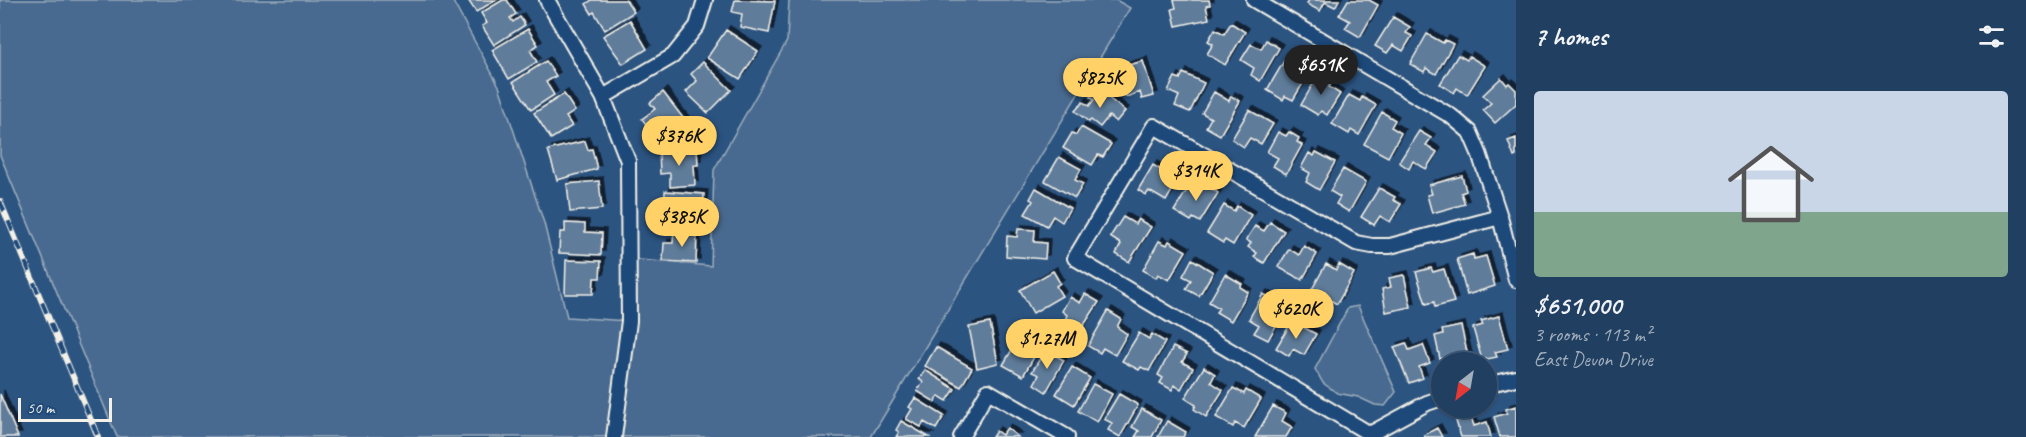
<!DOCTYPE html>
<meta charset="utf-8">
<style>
:root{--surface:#213f61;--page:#2d4a6a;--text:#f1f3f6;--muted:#a2afbd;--line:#3e5876;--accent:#ffd166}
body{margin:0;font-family:Caveat,sans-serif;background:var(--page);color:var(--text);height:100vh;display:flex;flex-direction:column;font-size:22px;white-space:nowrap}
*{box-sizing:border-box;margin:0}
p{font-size:20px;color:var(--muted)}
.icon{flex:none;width:33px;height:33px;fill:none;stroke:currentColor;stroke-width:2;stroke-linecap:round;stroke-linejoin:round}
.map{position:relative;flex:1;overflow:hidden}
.details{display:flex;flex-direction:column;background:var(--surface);width:510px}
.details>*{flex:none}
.needle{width:39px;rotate:211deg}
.buttons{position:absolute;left:1431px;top:352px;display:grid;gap:12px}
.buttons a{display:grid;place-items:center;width:66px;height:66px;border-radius:50%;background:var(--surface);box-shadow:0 2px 4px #0004,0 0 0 2px var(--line);font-size:30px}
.scale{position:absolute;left:18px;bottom:15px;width:94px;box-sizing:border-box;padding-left:6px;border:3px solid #f4f1e8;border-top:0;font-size:16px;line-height:21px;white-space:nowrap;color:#f4f1e8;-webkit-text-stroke:4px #1f4a7a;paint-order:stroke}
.price{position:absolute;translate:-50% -51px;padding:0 14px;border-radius:21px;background:var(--accent);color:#111;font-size:20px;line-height:39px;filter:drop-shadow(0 2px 3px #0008)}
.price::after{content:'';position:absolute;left:50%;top:36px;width:18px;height:14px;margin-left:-9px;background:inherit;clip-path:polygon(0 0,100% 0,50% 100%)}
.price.current{background:#222;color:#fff}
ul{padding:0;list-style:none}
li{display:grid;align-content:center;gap:12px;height:318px;padding:0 18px}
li+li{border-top:2px solid var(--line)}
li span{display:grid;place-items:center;height:186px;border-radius:6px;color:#555}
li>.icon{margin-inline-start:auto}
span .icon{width:108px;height:108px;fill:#fffc;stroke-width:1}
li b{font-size:26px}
h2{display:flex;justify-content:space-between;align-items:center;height:72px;padding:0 18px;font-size:26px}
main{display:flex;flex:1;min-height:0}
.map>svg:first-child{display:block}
</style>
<main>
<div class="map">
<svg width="1516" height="437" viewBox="0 0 1516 437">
<defs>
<filter id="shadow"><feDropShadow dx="4" dy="-4" stdDeviation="0" flood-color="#0009"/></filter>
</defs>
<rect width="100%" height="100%" fill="#2c5481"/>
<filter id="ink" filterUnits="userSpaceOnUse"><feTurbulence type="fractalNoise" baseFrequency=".0167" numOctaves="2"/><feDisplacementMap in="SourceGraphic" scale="12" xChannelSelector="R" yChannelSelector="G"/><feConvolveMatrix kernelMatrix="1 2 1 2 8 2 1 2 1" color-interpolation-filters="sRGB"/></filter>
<g filter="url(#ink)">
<path fill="#496b90" stroke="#9eaebc" stroke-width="1.5" d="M0 0H452L499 86 544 223 567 317 628 321 629 259 711 266 714 170 787 41 789 0H1116L1130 8 871 437H117L0 155Z
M1358 306 1396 392 1385 406 1375 405 1358 397 1337 393 1323 383 1315 369 1348 308Z"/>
<path fill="#5e7b9a" stroke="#f4f1e8" stroke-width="1.5" filter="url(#shadow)" d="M468 0H496L476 12Z
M503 0H507L516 14 510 18 513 22 520 17 525 25 494 45 482 26 487 23 481 13Z
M592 0H626L634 12 605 30 594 12 592 14 586 4Z
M735 0 775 1 769 33 740 27 742 14 732 12Z
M1174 0H1209L1210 5 1206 6 1209 19 1176 26 1172 9 1176 8Z
M1309 0H1339L1335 7 1325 2 1320 11 1307 4Z
M1348 0H1369L1378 5 1360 37 1345 28 1350 21 1339 15Z
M1393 17 1410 27 1406 33 1412 36 1403 51 1393 45 1387 53 1375 46Z
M630 20 647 49 623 64 603 36Z
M1231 23 1245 32 1225 65 1207 54 1213 44 1208 41 1215 29 1224 34Z
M528 29 538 45 530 50 537 62 509 79 492 50Z
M726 30 758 51 740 79 707 58Z
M1427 34 1443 43 1445 40 1453 44 1436 74 1426 68 1424 72 1410 64Z
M1266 40 1279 48 1260 81 1251 75 1254 68 1241 60 1251 44 1261 49Z
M1458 55 1467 60 1469 56 1485 66 1467 95 1457 88 1454 93 1440 84Z
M546 61 556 76 546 82 554 95 531 110 513 82Z
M1143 61 1154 96 1142 99 1140 92 1126 97 1121 81 1126 79 1122 67Z
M1284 61 1294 67 1297 62 1311 70 1293 100 1285 96 1283 100 1267 90Z
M703 62 731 90 708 113 686 92 697 81 691 74Z
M1320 72 1333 80 1329 87 1340 94 1327 115 1321 111 1318 115 1301 105Z
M1183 73 1204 83 1190 112 1175 106 1179 96 1168 91 1175 77 1180 79Z
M1501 78 1507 85 1509 83 1516 90V104L1495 123 1483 110 1491 103 1483 95Z
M1096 88 1125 111 1116 122 1109 116 1100 127 1091 120 1089 122 1075 111 1083 102 1089 106 1094 100 1090 97Z
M663 92 687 123 661 143 642 119 655 109 650 103Z
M1214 92 1229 101 1231 96 1240 101 1220 135 1206 127 1211 118 1202 113Z
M564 94 575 111 566 117 572 126 551 139 534 113Z
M1349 95 1360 101 1362 97 1376 105 1359 135 1351 130 1349 134 1332 124Z
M1249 110 1273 124 1261 144 1250 138 1244 147 1232 139Z
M1382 112 1395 120 1391 127 1401 133 1388 157 1364 144Z
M1081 127 1111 144 1103 157 1098 155 1092 165 1063 148 1072 133 1076 135Z
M1419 131 1431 138 1426 145 1437 152 1426 169 1413 161 1409 169 1399 162Z
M1278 132 1286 136 1289 132 1299 138 1297 142 1302 145 1286 174 1273 166 1278 158 1267 152Z
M1516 138V156L1514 157 1508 141Z
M585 141 588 150 592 149 597 169 557 180 548 150Z
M697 149 698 165H694L695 185 670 187V173L660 174 659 152Z
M1316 152 1335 162 1319 190 1306 182 1310 173 1301 168 1309 153 1314 156Z
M1059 157 1081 169 1075 180 1083 184 1075 198 1045 181Z
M1169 164 1183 172 1166 201 1149 191 1146 195 1138 190 1153 165 1164 172Z
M1343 169 1366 182 1349 212 1336 204 1340 197 1330 191Z
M1462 176 1466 191 1461 193 1465 204 1432 213 1427 195 1432 194 1429 185Z
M599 181 602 209 570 212 567 184Z
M1192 182 1202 188 1205 184 1218 193 1200 222 1193 218 1191 221 1174 211Z
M1036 188 1070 208 1062 222 1053 216 1047 226 1025 214 1033 201 1030 199Z
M1379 188 1395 197 1393 200 1401 204 1390 222 1380 216 1374 225 1361 217Z
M665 191 704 194 701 227 664 224Z
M1224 205 1234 211 1237 206 1251 215 1233 245 1225 240 1223 243 1207 233Z
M1123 217 1135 224 1138 219 1151 227 1129 262 1116 254 1121 244 1110 237Z
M1270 222 1284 231 1264 263 1254 257 1257 253 1248 247 1251 243 1246 240 1255 226 1264 231Z
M565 223 585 224V232L602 233 601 255 559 253 560 232H565Z
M1018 229 1035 230 1034 242 1046 243 1045 259 1006 256 1007 236 1017 237Z
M674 230 697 231 696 263 663 261 664 243H673Z
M1159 241 1167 245 1169 241 1186 251 1169 280 1158 274 1156 278 1143 270Z
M1304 246 1317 254 1302 280 1278 267 1289 249 1299 255Z
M1473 254 1474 259 1486 256 1495 286 1467 295 1457 259Z
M1192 259 1213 272 1199 296 1186 289 1191 280 1183 276Z
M566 260 601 261 600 278H594L593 294H565Z
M1326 264 1336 270 1339 264 1354 273 1337 304 1328 299 1326 302 1310 293Z
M1431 268 1433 272 1444 269 1454 302 1435 307 1434 302 1426 304 1416 272Z
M1053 271 1060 283 1056 286 1062 296 1033 313 1020 290Z
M1225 274 1242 284 1240 287 1248 292 1231 321 1216 312 1219 308 1209 302Z
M1404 275 1411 307 1386 312 1382 289 1391 287 1389 278Z
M1085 294 1099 302 1078 334 1070 329 1072 324 1065 320 1067 315 1062 311 1070 297 1080 303Z
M1263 294 1280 303 1274 313 1281 317 1268 340 1254 333 1259 325 1249 319Z
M1108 311 1121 319 1117 327 1127 334 1115 355 1103 348 1100 353 1088 346Z
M1499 316 1508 349 1495 352 1497 357 1482 360 1473 328 1483 325 1481 321Z
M1292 321 1316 334 1304 355 1293 349 1289 356 1276 348Z
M990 323 998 363 977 368 969 327Z
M1461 326 1469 361 1454 363 1452 356 1440 359 1435 336 1443 334 1442 330Z
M1024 329 1044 340 1023 376 1003 365Z
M1139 333 1149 339 1152 334 1165 342 1149 371 1141 367 1139 370 1122 361Z
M1406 343 1409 350 1423 345 1430 363 1419 367 1423 378 1409 383 1394 347Z
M936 347 972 368 961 387 925 366Z
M1173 347 1187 354 1182 362 1193 368 1181 389 1174 385 1172 390 1160 383 1163 378 1158 375Z
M1045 350 1064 360 1046 392 1034 384 1039 375 1032 372Z
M1072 367 1090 378 1074 405 1056 394Z
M1204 367 1215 374 1211 382 1223 390 1206 417 1194 409 1196 405 1185 398Z
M925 370 955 389 947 401 939 396 935 402 917 391 923 382 919 379Z
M1093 384 1112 394 1097 422 1078 411Z
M1233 388 1244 394 1246 390 1261 399 1244 428 1235 423 1233 427 1216 417Z
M0 394 18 437H0Z
M1119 394 1138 405 1120 437 1108 430 1112 423 1104 419Z
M915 398 944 416 936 429 924 422 921 427 906 419 912 409 909 407Z
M1273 406 1286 413 1282 421 1292 427 1286 437H1255Z
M1516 406V437H1500L1494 417 1507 413 1506 409Z
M1142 409 1161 420 1152 437H1135L1139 431 1132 427Z
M1471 417 1474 426 1487 422 1491 437H1461L1456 421Z
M901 421 929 437H896L899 432 896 430Z
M1167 421 1186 432 1183 437H1158Z
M1007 428 1018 437H992L996 431 1002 435Z
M1437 428 1442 437H1425L1424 435Z"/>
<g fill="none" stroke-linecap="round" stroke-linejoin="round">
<defs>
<path id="minor" d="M547 0 603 97 628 161 629 321 614 437
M1254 0 1451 116 1470 132 1479 153 1500 217 1516 280
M603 97 673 56 697 26 705 0
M1486 385 1516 378
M1370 434 1427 403 1442 398
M961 437 988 391 1067 437
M1373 437 1370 434 1075 258 1154 126 1356 243 1372 246H1390L1500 217"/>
</defs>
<use href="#minor" stroke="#f4f1e8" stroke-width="18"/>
<use href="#minor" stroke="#1f4a7a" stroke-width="14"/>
<defs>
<path id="rail" d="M0 201 98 437"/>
</defs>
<use href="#rail" stroke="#f4f1e8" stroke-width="6"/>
<use href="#rail" stroke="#1f4a7a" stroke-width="4" stroke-dasharray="11" stroke-linecap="butt"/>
</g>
</g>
</svg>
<div class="buttons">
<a><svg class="needle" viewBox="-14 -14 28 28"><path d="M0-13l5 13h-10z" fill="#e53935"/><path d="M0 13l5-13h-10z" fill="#a2afbd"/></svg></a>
</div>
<div class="scale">50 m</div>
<b class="price current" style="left:1321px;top:96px">$651K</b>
<b class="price" style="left:1100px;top:109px">$825K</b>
<b class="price" style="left:679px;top:167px">$376K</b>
<b class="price" style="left:1196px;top:202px">$314K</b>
<b class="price" style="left:682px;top:248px">$385K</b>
<b class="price" style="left:1296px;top:340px">$620K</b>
<b class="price" style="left:1047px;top:370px">$1.27M</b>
</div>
<section class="details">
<h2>7 homes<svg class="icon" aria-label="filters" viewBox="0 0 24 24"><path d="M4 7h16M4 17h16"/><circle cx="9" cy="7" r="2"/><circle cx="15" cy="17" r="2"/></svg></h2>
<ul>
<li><span style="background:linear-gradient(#c9d6e8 65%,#7fa58c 0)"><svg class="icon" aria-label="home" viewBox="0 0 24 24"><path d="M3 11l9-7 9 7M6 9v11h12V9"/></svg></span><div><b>$651,000</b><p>3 rooms · 113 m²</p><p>East Devon Drive</p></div></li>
</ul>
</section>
</main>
